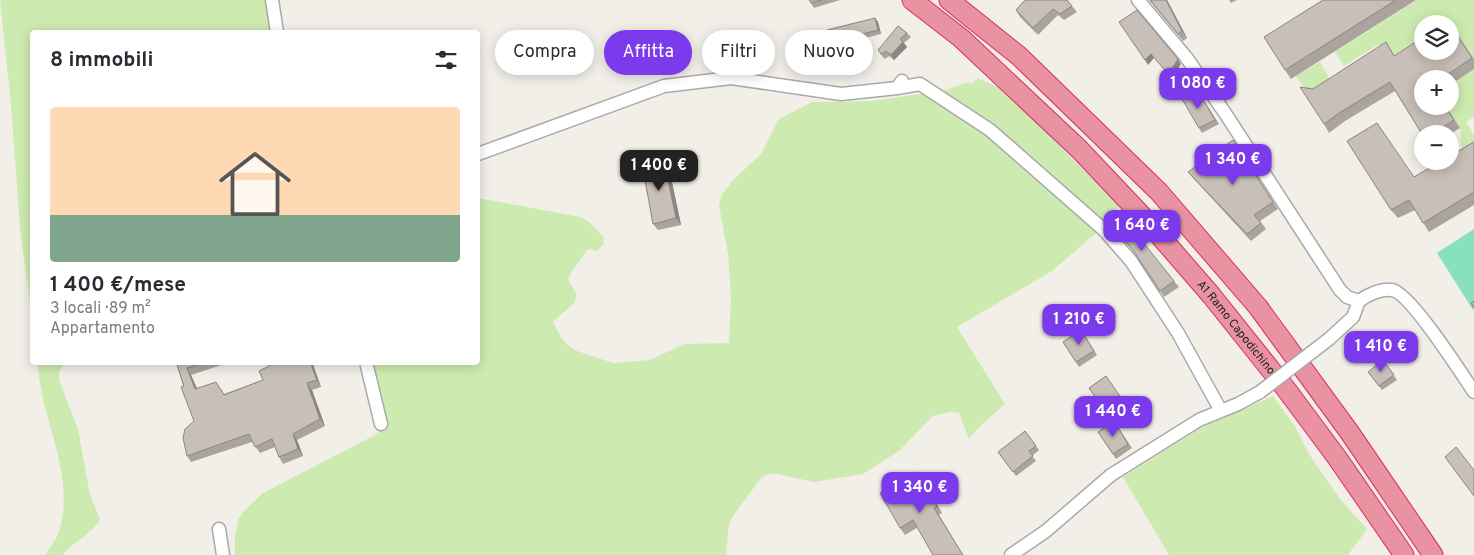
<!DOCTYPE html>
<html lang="it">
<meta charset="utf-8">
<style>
:root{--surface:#fff;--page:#f2f2f3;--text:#2b2b33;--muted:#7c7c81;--line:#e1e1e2;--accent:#7c3aed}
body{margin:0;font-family:Overpass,sans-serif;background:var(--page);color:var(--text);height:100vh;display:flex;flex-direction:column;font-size:19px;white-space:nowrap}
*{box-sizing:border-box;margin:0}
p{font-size:16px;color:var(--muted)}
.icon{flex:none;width:28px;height:28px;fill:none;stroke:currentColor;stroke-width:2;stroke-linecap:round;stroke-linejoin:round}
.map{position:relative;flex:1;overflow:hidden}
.details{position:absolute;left:30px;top:30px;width:450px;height:335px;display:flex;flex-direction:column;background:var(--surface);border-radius:5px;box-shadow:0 2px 12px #0003}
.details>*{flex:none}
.guide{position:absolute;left:495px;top:30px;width:475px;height:45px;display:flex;gap:10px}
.fabs{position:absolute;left:1414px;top:15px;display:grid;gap:10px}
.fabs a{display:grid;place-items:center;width:45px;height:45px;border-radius:50%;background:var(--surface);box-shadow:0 2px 12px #0003;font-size:25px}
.price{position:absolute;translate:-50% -42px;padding:0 11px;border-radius:10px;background:var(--accent);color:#fff;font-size:16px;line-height:32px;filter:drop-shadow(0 1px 2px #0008)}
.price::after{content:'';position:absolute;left:50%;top:30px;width:15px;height:11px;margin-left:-8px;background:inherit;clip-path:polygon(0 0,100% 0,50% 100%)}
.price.active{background:#222;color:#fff}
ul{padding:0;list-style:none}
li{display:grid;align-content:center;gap:10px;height:265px;padding:0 20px}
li+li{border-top:1px solid var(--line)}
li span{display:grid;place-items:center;height:155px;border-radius:5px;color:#555}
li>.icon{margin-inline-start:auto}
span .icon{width:90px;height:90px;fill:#fffc;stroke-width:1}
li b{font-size:21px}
h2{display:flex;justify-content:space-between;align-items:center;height:60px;padding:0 20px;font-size:21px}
.chip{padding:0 18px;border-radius:22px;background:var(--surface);box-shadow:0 2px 12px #0003;font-size:18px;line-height:45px}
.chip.active{background:var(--accent);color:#fff}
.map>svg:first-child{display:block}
</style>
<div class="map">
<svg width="1474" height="555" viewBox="0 0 1474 555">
<rect width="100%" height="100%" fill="#f2efe9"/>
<path fill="#cdebb0" d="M0 0H274L275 32H32V316L20 229 11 105Z
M1417 0H1474V59L1450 24H1422V46L1400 65 1391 51 1378 45 1344 66 1335 52Z
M1320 62 1331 81 1308 95 1296 76Z
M1474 69V117L1466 122 1474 136V142L1462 150 1460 128 1446 106H1450V79Z
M978 78 1006 91 1119 206 1095 234 1052 271 957 327 1005 404 976 430 969 439 959 413 950 412 933 416 899 451 863 474 814 482 777 474H769L761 478 733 516 729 524 726 555H235V537L238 520 243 512 263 493 375 435 388 423 372 363 478 362V198L581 217 589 222 603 236 604 244 597 251 588 249 572 271 568 279 577 295 574 303 553 322 562 339 569 346 577 351 613 363 650 360 684 344 729 343 731 296 728 254 719 206 721 196 733 180 761 154 779 119 812 102 872 101 946 90 968 82 971 84Z
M38 363H77L65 364 59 371V380L78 429 90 495 100 519C92 535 73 541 63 555H45C50 547 58 537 60 528 75 469 40 420 38 363Z
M1273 396 1295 426 1309 454 1340 499 1367 529 1348 555H1169L1123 477 1199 429Z"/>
<path fill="#88e0be" d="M1474 229V309L1473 310 1437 253Z"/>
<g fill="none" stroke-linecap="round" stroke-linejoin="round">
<defs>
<path id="minor" d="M272 0 277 32
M1138 0 1186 57 1225 113 1340 290 1347 297 1359 301C1367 295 1382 288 1392 290 1409 292 1462 374 1474 392
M897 88 920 84 990 130 1104 230 1131 261 1178 333 1221 411
M478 154 664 86 731 78 841 94 897 88 902 81
M1329 339 1353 317 1359 301
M366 362 381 424
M219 529 223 555
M1011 555 1046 531 1111 475 1199 420 1238 404 1260 392"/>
<g id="highway">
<path id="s1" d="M912 0 961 38 1079 149 1146 220 1211 295 1286 389 1338 459 1404 555"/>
<path d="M949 0 1019 56 1159 192 1258 307 1350 433 1433 555"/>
</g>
</defs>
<use href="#minor" stroke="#a9a9a9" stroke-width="15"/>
<use href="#highway" stroke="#dc2a67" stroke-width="21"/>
<use href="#minor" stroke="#fff" stroke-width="12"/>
<use href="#highway" stroke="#e892a2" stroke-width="19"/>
<defs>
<path id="minor-bridge" d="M1260 392 1329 339"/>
</defs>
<use href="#minor-bridge" stroke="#a9a9a9" stroke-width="15" stroke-linecap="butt"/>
<use href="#minor-bridge" stroke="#fff" stroke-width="12"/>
</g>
<path fill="#aba49e" d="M809 0H840L814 8Z
M1149 0H1167L1187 38 1183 41Z
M1229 0H1237L1231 3Z
M1323 0H1416L1291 79 1285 70Z
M1072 6 1077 12 1064 20 1058 15 1038 35 1020 17 1016 10Z
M875 18 878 22 881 34 833 46 830 42Z
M1450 24 1474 59V69L1450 85V79H1422V106H1446L1460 128 1450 134H1422L1395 91 1345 121 1329 133 1324 124 1313 89 1395 56Z
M907 33 911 37 904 43 907 47 894 60 889 56 885 59 881 55 878 50Z
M1198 91 1219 124 1202 133 1199 128Z
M1233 140 1278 209 1260 221 1266 229 1251 241 1193 178 1188 172Z
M1474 142V205L1429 232 1415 210 1398 218 1391 210 1414 177Z
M669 168 681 225 658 230 653 224Z
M1109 222 1174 281 1179 287 1164 297 1137 255 1113 228Z
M1081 330 1097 355 1079 367 1063 342Z
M1383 360 1397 380 1382 390 1371 376Z
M176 362H231L191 375 197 388 221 389 224 394 312 362 321 387 312 390 325 426 297 440 303 456 283 464 279 457 275 447 260 453 252 442 191 462 187 456 194 421Z
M1106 376 1125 404 1108 416 1089 388Z
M1114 421 1132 448 1116 459 1098 432Z
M1025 431 1039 450 1032 456 1036 461 1016 476 998 452Z
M917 472 942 513 905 535 900 528Z"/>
<path fill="#8b8681" d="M1166 0H1167L1187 38 1182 31Z
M875 18 878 22 881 34 878 30Z
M903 42 907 47 894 60 891 55Z
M1151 54 1154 58 1148 65 1145 60Z
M1178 59 1181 64 1171 79 1168 74Z
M664 161 669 168 681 225 676 218Z
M310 362H312L321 387 317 380Z
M187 368 191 375 200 396 195 389Z
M307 383 312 390 325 426 320 419Z
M293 434 297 440 303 456 298 449Z
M917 472 922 479 942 513 937 506Z
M934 508 939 515 963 555Z"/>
<path fill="#c7bfb8" stroke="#8b8681" d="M809 0H822L811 3Z
M1025 0H1067L1072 6 1060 14 1053 9 1033 28 1016 10Z
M1150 0H1166L1182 31 1178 34Z
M1323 0H1396L1285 70 1264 37Z
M1137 10 1178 59 1168 74 1151 54 1145 60 1119 22Z
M875 18 878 30 830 42 827 30Z
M1447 19 1472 58 1441 79H1422V106H1445L1454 120 1432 134H1422L1390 82 1339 113 1324 124 1300 87 1313 89 1386 42 1394 56 1422 38V51H1450V24H1440Z
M898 26 907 33 900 39 903 42 891 55 886 51 882 54 878 50Z
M1198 91 1215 120 1199 128 1182 99Z
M1377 123 1414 177 1441 161H1450V156L1474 142V192L1423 223 1409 200 1391 210 1347 141Z
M1233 140 1273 202 1254 215 1261 223 1247 234 1188 172Z
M664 161 676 218 653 224 642 164Z
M1119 212 1174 281 1160 291 1133 250 1109 222Z
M1474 301V308L1471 303Z
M1081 330 1094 351 1076 362 1063 342Z
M1383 360 1394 375 1379 386 1368 372Z
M176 362H204L187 368 195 389 216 382 224 395 263 380 259 371 277 362H310L317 380 307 383 320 419 293 434 298 449 279 457 272 439 255 447 249 434 187 456 183 438 185 429 194 421 181 387 184 386Z
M1106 376 1122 399 1105 411 1089 388Z
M1114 421 1128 444 1113 454 1098 432Z
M1025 431 1036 446 1029 451 1033 456 1013 472 998 452Z
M1456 447 1474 470V496L1445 457Z
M917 472 937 506 934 508 963 555H933L913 520 900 528 880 493Z"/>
<g text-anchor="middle" stroke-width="4.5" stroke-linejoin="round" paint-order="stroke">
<g font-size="12" fill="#222" stroke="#fff">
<text dy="4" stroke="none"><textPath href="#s1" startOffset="462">A1 Ramo Capodichino</textPath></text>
</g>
</g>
</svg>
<div class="fabs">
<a><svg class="icon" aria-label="layers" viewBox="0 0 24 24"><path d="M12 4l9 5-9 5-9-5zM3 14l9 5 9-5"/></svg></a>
<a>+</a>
<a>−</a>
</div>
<b class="price" style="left:1198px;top:110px">1 080 €</b>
<b class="price" style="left:1233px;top:186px">1 340 €</b>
<b class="price active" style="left:659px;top:192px">1 400 €</b>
<b class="price" style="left:1142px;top:252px">1 640 €</b>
<b class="price" style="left:1079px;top:346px">1 210 €</b>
<b class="price" style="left:1381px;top:373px">1 410 €</b>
<b class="price" style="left:1113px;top:438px">1 440 €</b>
<b class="price" style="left:920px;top:514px">1 340 €</b>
<div class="guide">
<a class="chip">Compra</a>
<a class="chip active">Affitta</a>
<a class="chip">Filtri</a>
<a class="chip">Nuovo</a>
</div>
<section class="details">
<h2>8 immobili<svg class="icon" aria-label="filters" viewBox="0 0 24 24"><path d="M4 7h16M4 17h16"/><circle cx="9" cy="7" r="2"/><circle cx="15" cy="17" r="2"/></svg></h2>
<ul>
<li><span style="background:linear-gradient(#ffd9b3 70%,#7fa58c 0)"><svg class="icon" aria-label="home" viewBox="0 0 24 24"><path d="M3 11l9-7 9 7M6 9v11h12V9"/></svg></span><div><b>1 400 €/mese</b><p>3 locali · 89 m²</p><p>Appartamento</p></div></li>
</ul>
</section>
</div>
